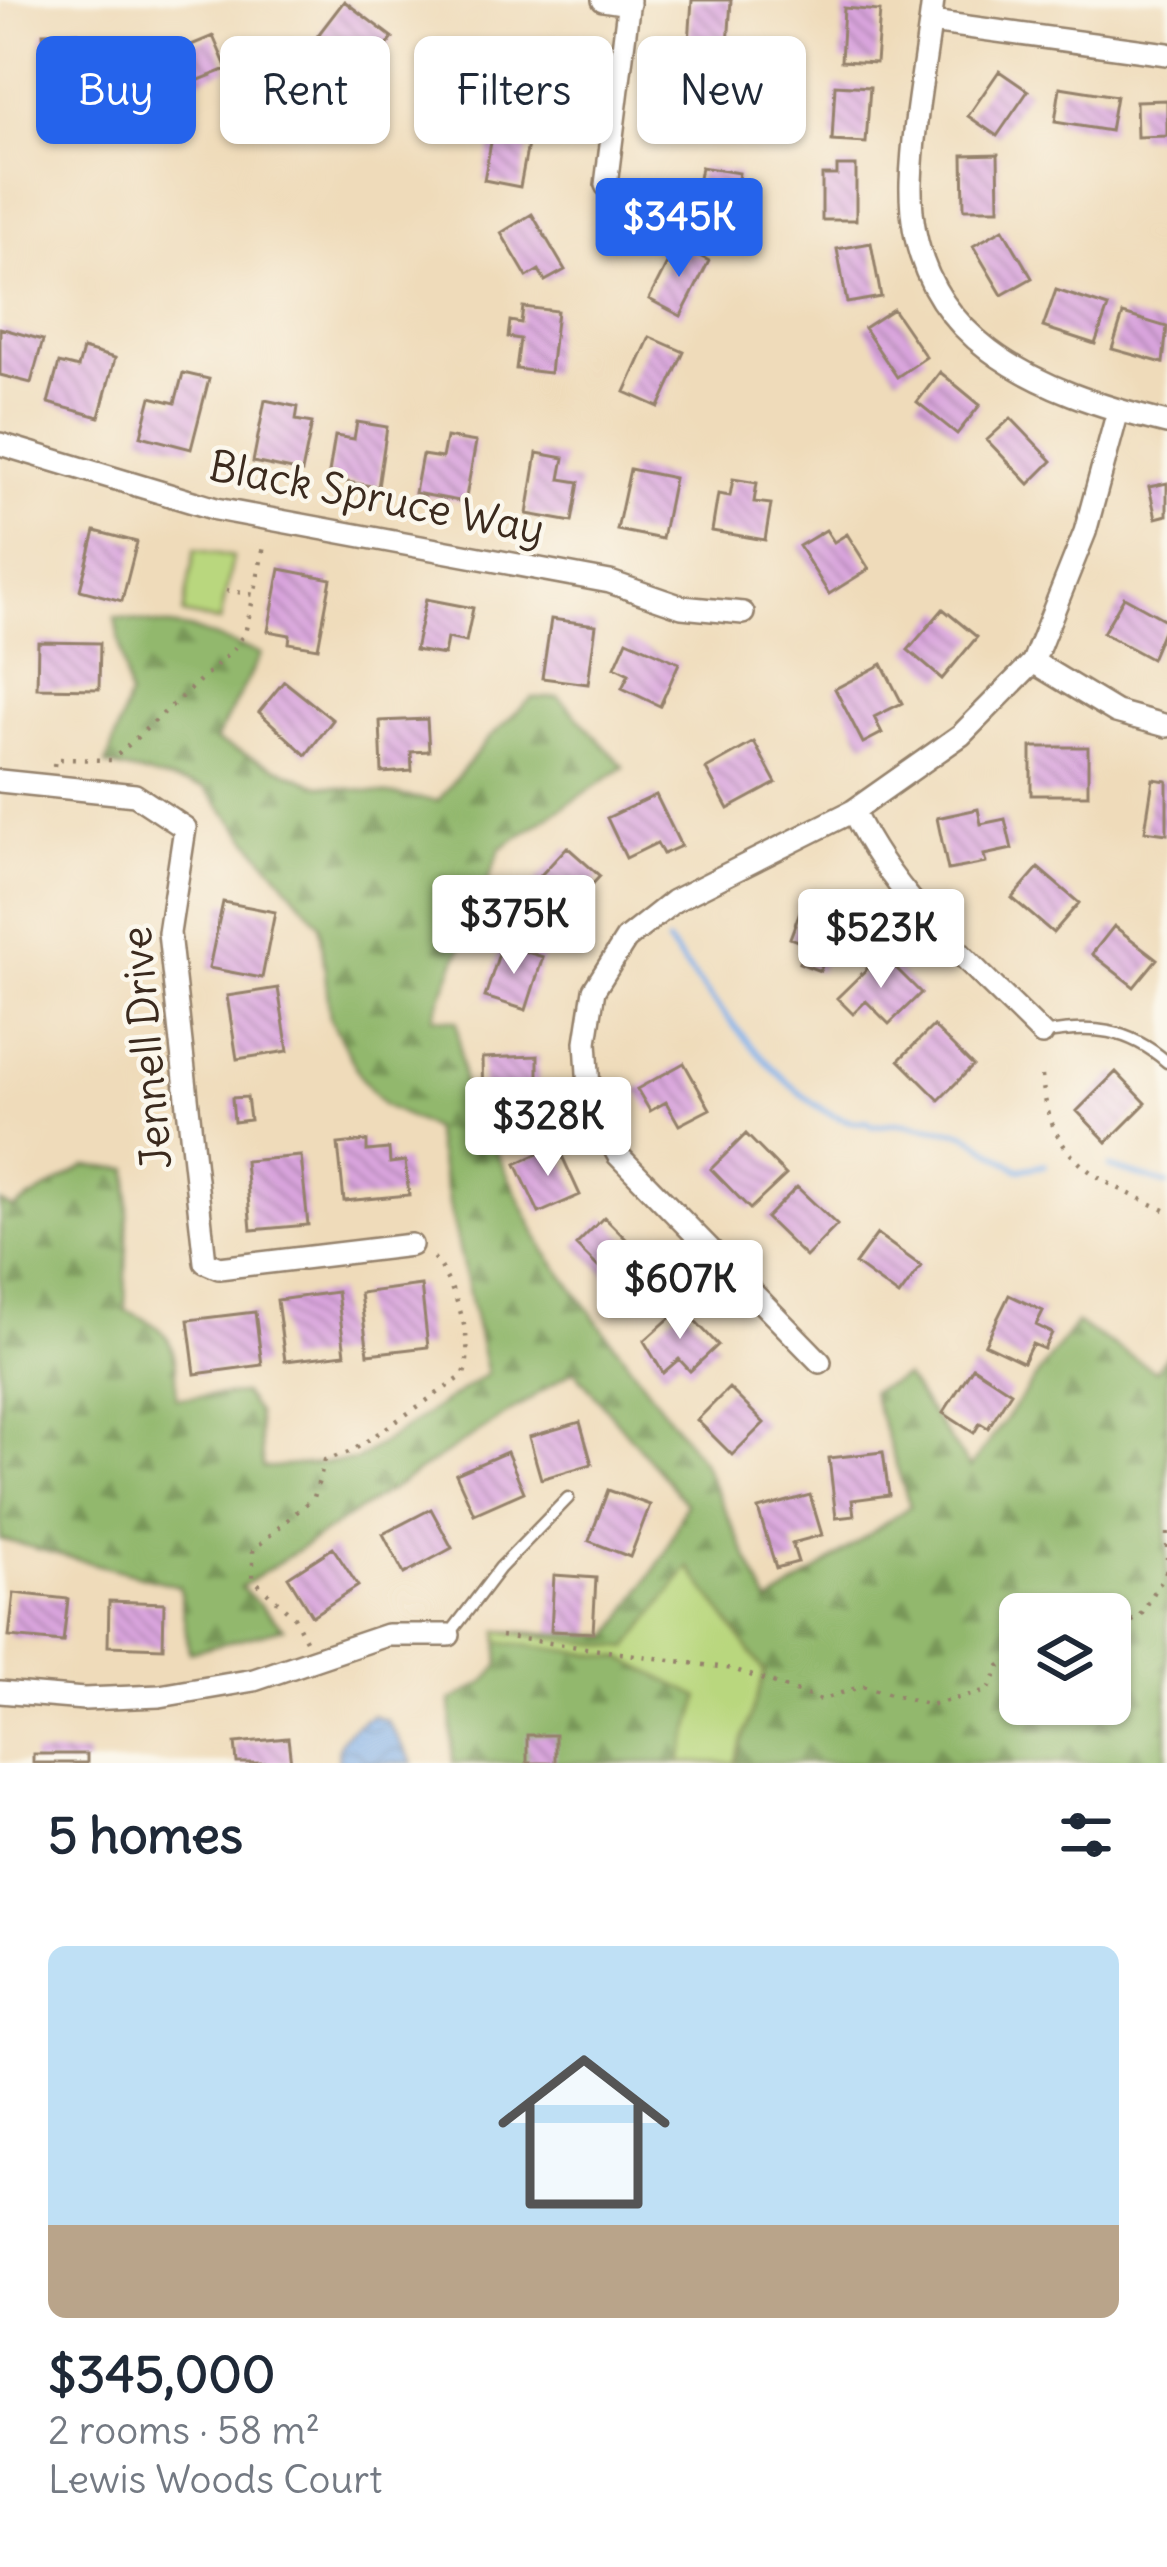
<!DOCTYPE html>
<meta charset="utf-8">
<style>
:root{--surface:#fff;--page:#f6f6f7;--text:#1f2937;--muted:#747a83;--accent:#2563eb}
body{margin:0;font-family:Delius,sans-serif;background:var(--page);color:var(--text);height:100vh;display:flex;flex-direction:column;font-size:45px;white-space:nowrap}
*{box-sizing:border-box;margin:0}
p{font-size:39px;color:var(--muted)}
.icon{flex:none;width:66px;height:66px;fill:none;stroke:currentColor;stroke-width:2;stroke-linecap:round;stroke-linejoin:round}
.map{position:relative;height:1763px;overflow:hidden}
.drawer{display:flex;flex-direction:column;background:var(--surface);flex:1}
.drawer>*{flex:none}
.top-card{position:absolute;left:36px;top:36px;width:1095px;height:108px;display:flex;gap:24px}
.buttons{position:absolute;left:999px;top:1593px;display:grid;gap:24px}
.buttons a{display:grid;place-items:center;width:132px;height:132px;border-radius:18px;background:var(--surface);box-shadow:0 3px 9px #0004;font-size:60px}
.price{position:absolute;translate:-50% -102px;padding:0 27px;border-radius:12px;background:#fff;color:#222;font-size:39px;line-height:78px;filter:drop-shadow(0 3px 6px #0008)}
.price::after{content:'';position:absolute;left:50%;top:72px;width:36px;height:27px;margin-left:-18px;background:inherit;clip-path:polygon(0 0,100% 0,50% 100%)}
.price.selected{background:var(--accent);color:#fff}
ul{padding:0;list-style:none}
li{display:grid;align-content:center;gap:24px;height:636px;padding:0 48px}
li span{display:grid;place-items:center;height:372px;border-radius:18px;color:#555}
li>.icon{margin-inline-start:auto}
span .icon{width:216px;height:216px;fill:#fffc;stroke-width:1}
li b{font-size:51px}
h2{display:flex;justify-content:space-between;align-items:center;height:144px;padding:0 48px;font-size:51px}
.pill{padding:0 42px;border-radius:18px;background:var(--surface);box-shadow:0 3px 9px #0004;font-size:42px;line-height:108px}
.pill.selected{background:var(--accent);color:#fff}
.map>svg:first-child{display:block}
</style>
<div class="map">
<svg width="1167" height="1763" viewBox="0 0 1167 1763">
<defs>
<pattern id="forest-firs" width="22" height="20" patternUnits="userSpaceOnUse" patternTransform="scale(3)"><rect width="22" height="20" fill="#92b86d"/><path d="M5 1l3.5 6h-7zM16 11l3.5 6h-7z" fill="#789659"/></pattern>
<pattern id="water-waves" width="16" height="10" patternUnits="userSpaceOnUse" patternTransform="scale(3)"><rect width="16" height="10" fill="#7cace7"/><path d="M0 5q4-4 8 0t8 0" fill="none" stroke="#678cbb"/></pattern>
<pattern id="building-back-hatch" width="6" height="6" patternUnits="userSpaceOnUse" patternTransform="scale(3)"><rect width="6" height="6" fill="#d9a4dd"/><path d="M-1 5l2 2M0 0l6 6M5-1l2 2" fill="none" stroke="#b186b3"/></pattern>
</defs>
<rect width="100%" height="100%" fill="#fbf7ec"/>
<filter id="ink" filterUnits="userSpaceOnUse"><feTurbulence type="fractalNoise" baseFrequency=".00833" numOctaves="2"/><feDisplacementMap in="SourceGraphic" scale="24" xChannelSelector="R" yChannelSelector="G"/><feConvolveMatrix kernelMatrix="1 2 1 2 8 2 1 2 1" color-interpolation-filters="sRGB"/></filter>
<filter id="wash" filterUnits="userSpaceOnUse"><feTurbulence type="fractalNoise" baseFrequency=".004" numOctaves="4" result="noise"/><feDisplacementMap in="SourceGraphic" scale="48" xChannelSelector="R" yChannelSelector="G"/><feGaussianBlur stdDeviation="2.7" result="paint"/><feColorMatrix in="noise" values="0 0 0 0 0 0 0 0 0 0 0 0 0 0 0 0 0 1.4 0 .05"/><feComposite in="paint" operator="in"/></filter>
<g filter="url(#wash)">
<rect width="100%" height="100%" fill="#efdbba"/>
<path fill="url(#forest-firs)" stroke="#667146" stroke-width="3" fill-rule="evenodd" d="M115 617 194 630 261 654 215 741 314 784 438 801 488 739 532 698 559 697 624 767 501 848 433 1017 457 1021 464 1087 545 1251 703 1463 769 1604 910 1506 871 1391 905 1377 970 1468 1076 1323 1155 1371 1167 1355V1763H453L451 1701 484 1683 500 1665 498 1631 611 1636 666 1552 686 1503 574 1370 241 1587 284 1628 189 1652 179 1586 0 1539V1202L13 1209 86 1166 129 1169 125 1310C175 1330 177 1348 176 1398L243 1394 257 1413 263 1468 357 1460 487 1374 432 1128 384 1105 361 1077 330 1018 320 924 205 788 106 765 129 697ZM1020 1614H1110V1704H1020Z"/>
<path fill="#b9d77e" stroke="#7a804e" stroke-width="3" d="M195 549 233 557 220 622 183 614Z
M689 1567 765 1672 735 1763H680L700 1697 621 1658 499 1642 498 1631 628 1648Z"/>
<path fill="url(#water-waves)" stroke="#5c6b82" stroke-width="3" d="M372 1715 386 1720 413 1763H339C335 1735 350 1730 372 1715Z"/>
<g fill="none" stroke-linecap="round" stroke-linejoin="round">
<path stroke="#7cace7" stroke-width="6" d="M668 943C704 989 809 1134 867 1121L872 1126 899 1123 965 1133 1019 1170 1045 1165
M1110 1167 1167 1184"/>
</g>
<g id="blocks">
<path fill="url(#building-back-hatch)" d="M692 0H731L728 46 689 43Z
M344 1 393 38 371 67 361 60 358 65 318 35Z
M844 8 880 11 876 63 841 61Z
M78 32 82 96 46 98 43 33Z
M213 36 227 69 159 96 145 64Z
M510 43 568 63 555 100 497 79Z
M681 64 719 68 713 128 675 124Z
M999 71 1028 91 997 136 968 116Z
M835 85 870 87 866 143 832 141Z
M1060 87 1116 96 1110 131 1055 122Z
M1167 100V136L1137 137 1136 101Z
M495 121 531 128 520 187 484 180Z
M998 154 999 209H964L963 155Z
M837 166H856V220H822V175H837Z
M701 167 739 173 730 233 691 226Z
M532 214 565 270 545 281 539 270 527 277 501 233Z
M1003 229 1032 278 1002 295 973 246Z
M871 243 881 297 847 303 837 249Z
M677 244 709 261 681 316 649 299Z
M1056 290 1108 307 1095 344 1043 327Z
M523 307 557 311 550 373 516 369 520 339 508 337 510 321 521 323Z
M893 309 926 357 897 377 864 328Z
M1123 314 1167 327 1163 363 1112 349Z
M0 328 43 340 31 383 0 375Z
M650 337 684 352 659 407 625 392Z
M83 349 115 358 99 417 48 403 59 363 78 368Z
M940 372 980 405 957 434 917 402Z
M183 373 209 379 191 449 141 436 151 397 175 403Z
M265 400 298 407 296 420 312 423 302 472 253 462Z
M1011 418 1052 461 1029 484 987 440Z
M357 422 387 427 378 487 328 479 335 436 354 439Z
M446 437 476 442 465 502 415 493 422 455 442 458Z
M537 453 564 458 560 479 579 482 572 522 527 514Z
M630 469 674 478 662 539 617 530Z
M733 479 757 483 754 502 771 504 765 540 712 531 718 494 730 496Z
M1167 483V515L1156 518 1149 487Z
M826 530 834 542 847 534 869 569 829 594 799 546Z
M95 531 137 542 122 601 80 590Z
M280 569 331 579 318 648 289 643 290 635 268 631Z
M1124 597 1167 621 1151 659 1103 633Z
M426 599 473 608 466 642 447 638 444 655 415 650Z
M943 609 977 637 942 679 908 650Z
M551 619 596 625 588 684 542 678Z
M627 640 679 663 660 706 622 688 629 674 615 667Z
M38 642 100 643 99 689 37 688Z
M882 664 902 703 874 717 882 733 863 743 835 689Z
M284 681 333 720 306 755 259 712Z
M427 719 429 751 411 752 412 771 382 773 380 721Z
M754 742 776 783 728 809 706 769Z
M1031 747H1088V795H1031Z
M1153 779 1167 781V834L1145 831Z
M656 795 681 846 663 854 657 843 626 858 607 818Z
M978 809 981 824 1005 819 1012 849 984 855 986 863 948 870 937 818Z
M567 847 600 876 563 916 530 887Z
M1038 868 1079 903 1053 933 1012 898Z
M805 898 855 917 840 958 827 953 820 971 799 963 806 944 790 938Z
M223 902 275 912 262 978 209 968Z
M1114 926 1157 959 1134 987 1092 954Z
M502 944 543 957 526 1010 485 997Z
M882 954 921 993 889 1024 866 1001 853 1014 837 998Z
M278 988 288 1051 237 1059 227 996Z
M933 1026 973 1066 939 1100 899 1060Z
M538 1056V1084H526V1113H489V1102H483L482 1058Z
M684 1063 710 1109 679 1125 666 1102 650 1111 637 1089Z
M1116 1072 1146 1103 1107 1142 1077 1111Z
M247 1097 250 1120 234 1122 232 1098Z
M746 1134 786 1175 750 1209 711 1169Z
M367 1141V1151L389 1149 390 1163 405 1161 409 1195 344 1201 338 1144Z
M557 1145 580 1195 539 1213 516 1164Z
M301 1156 308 1225 251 1230 245 1161Z
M797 1187 837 1225 806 1257 766 1218Z
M604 1217 642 1255 614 1283 576 1245Z
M877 1234 921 1266 899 1296 855 1264Z
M421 1285 428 1347 368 1354 360 1293Z
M337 1292 345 1354 285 1361 277 1300Z
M1009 1295 1043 1311 1036 1325 1052 1333 1044 1349 1032 1344 1023 1362 985 1344Z
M682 1307 718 1345 690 1371 679 1359 663 1373 644 1341Z
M255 1312 262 1365 195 1374 188 1320Z
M973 1367 1011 1392 988 1428 980 1423 974 1433 943 1413Z
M729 1388 764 1423 732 1455 697 1420Z
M580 1422 592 1464 541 1479 529 1437Z
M507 1452 524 1492 474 1514 456 1474Z
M883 1452 889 1495 852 1500 854 1516 836 1518 829 1458Z
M608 1490 650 1505 630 1557 589 1541Z
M810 1495 822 1535 792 1543 798 1562 776 1568 758 1509Z
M431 1509 452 1548 404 1574 383 1534Z
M333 1548 358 1586 312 1616 288 1577Z
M554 1575 596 1578 593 1633 551 1631Z
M14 1593 68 1599 63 1642 9 1637Z
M109 1601 164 1603 163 1648 108 1646Z
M527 1735H555V1763H527Z
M288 1738 291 1763H237L235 1743Z
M33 1754H87V1763H33Z"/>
</g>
</g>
<g filter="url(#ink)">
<use href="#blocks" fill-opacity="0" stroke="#95826c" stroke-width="3"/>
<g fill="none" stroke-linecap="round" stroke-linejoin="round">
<defs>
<path id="service" d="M1042 1034C1092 1025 1128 1028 1167 1062
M449 1635 500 1568 568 1498"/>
<path id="minor" d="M603 0 629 4
M933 0C926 60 913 122 911 183 908 340 1038 392 1167 423
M931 22 1167 54
M606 185 629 0
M0 444 216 509 610 582 682 607 743 613
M1033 662 1116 712 1167 726
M0 781 135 795 185 828 169 933 205 1262 219 1268 411 1245
M853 811C896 901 973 965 1042 1034
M820 1362 618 1155 590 1104 586 1042 594 990 626 939 674 901 853 811 961 735 1033 662 1085 532 1118 411
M0 1692 84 1699 160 1696 254 1680 387 1635H449"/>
</defs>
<use href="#service" stroke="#95826c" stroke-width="15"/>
<use href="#minor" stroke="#95826c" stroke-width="26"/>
<path stroke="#95826c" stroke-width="4.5" stroke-dasharray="3 9" stroke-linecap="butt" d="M226 590 254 595 265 541
M54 766 55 759 112 760 232 651 245 633 254 595
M1042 1076C1049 1163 1097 1179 1167 1211
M1167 1533V1559
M1110 1632 1140 1617 1167 1570
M501 1636 733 1669 821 1700 862 1686 930 1705 988 1691 1000 1666 1020 1651
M306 1640 294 1617 253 1579V1550L314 1497 325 1460 352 1451 463 1376C478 1343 452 1278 429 1252"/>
<use href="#service" stroke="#fff" stroke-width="10"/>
<use href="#minor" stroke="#fff" stroke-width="21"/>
</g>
</g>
<g text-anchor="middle" stroke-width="9" stroke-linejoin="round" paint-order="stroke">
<g font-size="42" fill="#3b2a1e" stroke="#fbf7ec">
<text transform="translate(377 497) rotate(11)" y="15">Black Spruce Way</text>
<text transform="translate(146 1048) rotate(-95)" y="15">Jennell Drive</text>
</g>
</g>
</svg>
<div class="buttons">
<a><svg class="icon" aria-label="layers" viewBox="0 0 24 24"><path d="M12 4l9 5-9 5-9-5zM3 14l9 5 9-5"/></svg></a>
</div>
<b class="price selected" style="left:679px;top:280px">$345K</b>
<b class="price" style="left:514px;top:977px">$375K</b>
<b class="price" style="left:881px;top:991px">$523K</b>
<b class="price" style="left:548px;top:1179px">$328K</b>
<b class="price" style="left:680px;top:1342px">$607K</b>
<div class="top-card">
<a class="pill selected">Buy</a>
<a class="pill">Rent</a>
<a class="pill">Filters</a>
<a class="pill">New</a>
</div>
</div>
<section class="drawer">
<h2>5 homes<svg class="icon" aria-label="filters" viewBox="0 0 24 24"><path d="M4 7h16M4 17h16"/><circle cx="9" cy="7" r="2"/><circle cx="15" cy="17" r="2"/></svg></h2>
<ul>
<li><span style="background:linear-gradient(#bfe0f5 75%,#b9a48a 0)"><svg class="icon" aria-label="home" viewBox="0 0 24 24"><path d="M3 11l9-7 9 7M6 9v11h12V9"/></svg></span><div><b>$345,000</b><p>2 rooms · 58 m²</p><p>Lewis Woods Court</p></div></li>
</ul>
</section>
